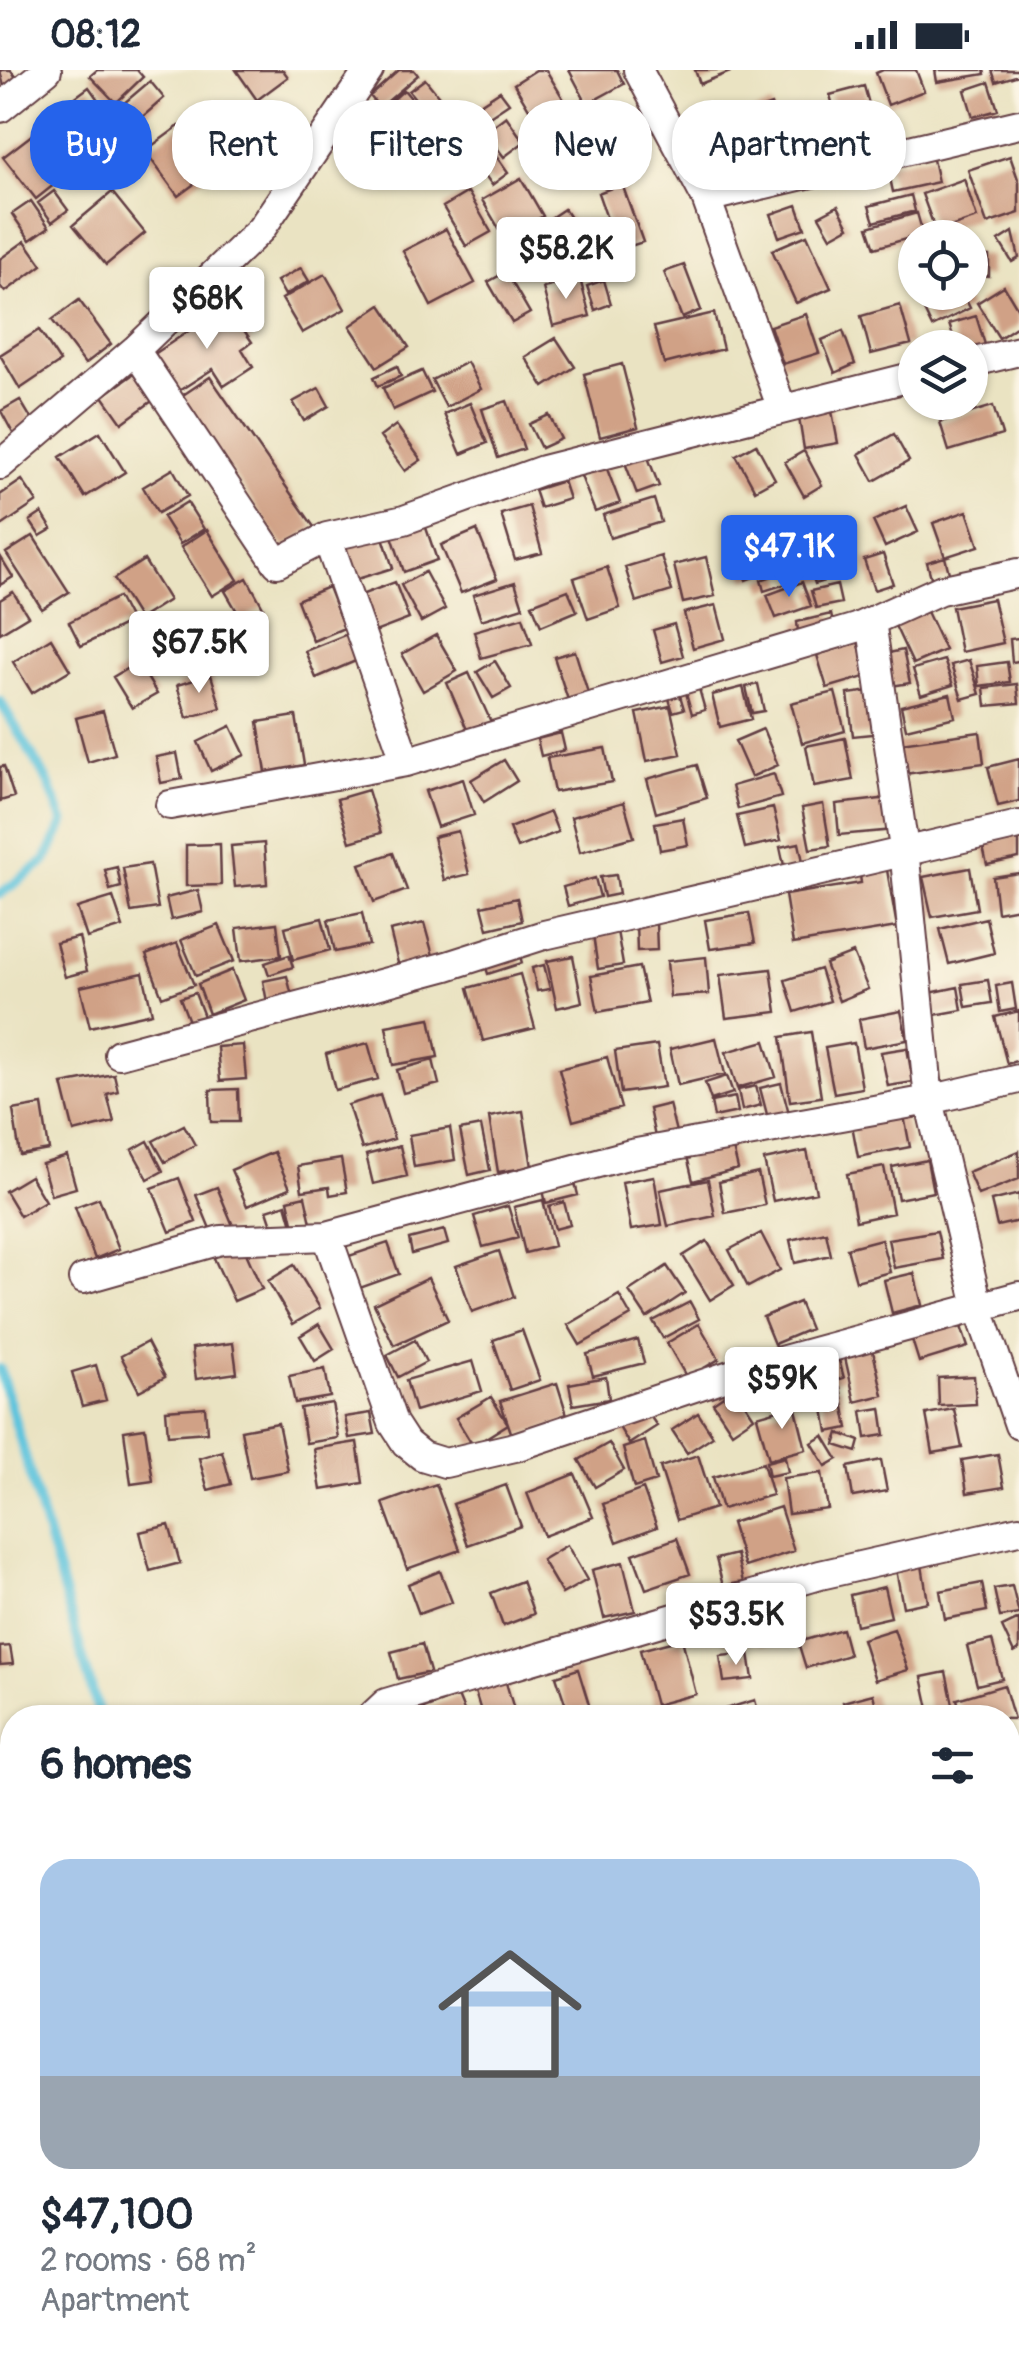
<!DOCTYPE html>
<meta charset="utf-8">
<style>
:root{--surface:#fff;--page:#f6f6f7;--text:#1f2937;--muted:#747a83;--accent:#2563eb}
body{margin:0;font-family:Pangolin,sans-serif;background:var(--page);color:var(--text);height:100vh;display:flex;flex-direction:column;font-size:38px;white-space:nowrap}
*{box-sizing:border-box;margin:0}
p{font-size:32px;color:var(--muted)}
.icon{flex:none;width:55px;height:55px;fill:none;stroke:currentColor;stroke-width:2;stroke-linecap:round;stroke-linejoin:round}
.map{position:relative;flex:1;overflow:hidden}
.drawer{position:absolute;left:0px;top:1635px;width:1020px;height:672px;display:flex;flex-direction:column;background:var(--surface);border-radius:40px 40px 0 0;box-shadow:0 2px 8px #0004}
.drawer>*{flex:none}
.banner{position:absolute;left:30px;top:30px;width:960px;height:90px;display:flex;gap:20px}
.fabs{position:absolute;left:898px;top:150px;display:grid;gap:20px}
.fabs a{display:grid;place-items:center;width:90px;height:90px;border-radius:50%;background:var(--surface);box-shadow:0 2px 8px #0004;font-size:50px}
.price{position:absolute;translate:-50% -85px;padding:0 22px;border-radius:10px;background:#fff;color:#222;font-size:32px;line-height:65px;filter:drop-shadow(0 2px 5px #0008)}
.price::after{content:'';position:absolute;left:50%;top:60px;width:30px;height:22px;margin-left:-15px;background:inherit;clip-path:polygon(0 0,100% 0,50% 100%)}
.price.active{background:var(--accent);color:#fff}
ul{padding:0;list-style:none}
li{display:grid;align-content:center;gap:20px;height:530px;padding:0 40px}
li span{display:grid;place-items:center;height:310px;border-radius:30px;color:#555}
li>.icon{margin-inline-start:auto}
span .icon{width:180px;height:180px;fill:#fffc;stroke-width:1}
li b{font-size:42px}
h2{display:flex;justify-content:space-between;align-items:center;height:120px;padding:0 40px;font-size:42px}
.tag{padding:0 35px;border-radius:40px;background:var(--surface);box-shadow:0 2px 8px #0004;font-size:35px;line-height:90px}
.tag.active{background:var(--accent);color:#fff}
.status{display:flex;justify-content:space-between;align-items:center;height:70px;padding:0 50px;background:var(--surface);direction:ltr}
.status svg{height:28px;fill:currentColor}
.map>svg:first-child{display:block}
</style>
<div class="status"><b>08:12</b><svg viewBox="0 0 49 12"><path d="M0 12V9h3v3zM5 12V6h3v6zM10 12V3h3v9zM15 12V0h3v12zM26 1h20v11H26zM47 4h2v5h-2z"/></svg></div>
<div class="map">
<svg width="1019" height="2306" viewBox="0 0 1019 2306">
<rect width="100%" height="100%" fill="#fcf5e5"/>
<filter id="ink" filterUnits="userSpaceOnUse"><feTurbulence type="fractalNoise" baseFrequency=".01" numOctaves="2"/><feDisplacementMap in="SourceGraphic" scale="20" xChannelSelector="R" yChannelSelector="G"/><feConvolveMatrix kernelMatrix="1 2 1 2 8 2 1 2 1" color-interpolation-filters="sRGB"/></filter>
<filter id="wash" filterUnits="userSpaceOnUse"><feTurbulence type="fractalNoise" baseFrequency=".0048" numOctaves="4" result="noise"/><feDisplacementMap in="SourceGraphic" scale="40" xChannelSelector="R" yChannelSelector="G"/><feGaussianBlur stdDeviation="2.25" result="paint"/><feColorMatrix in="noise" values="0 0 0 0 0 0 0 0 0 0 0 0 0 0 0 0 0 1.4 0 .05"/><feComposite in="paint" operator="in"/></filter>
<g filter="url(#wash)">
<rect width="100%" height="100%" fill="#eae3c2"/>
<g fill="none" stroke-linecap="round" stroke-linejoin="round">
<path stroke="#5fc4dd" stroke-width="10" d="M0 631 48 712 64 753 45 791 0 824
M0 1299 100 1648
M194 2306 197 2295"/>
</g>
<g id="blocks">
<path fill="#d0a186" d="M0 0H11L19 12 5 21Z
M97 0H137L143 7 116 33 90 6Z
M236 0H283L288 7 257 30Z
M399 0H414L418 5 380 38 370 26Z
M536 0H546L590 73 560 91 514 14Z
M569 0H617L624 14 587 34Z
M695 0H735L700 14Z
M883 0H916L924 21 888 35 876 3Z
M935 0H984L985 4 937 12Z
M992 0H1018L1019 5 996 12Z
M425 9 442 30 426 42 409 21Z
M150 11 164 28 131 57 116 40Z
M989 12 998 40 973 47 965 20Z
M864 16 874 52 840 61 830 25Z
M89 17 118 58 95 74 66 34Z
M404 20 416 34 391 55 379 42Z
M500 21 509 33 485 49 477 36Z
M771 35 792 93 748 108 727 51Z
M722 43 730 65 703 74 696 51Z
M506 46 524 72 504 87 485 62Z
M421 50 431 63 405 84 394 71Z
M179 56 212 101 178 126 145 81Z
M37 61 70 102 36 129 3 87Z
M438 67 447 81 426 94 417 80Z
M491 79 508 103 492 115 475 91Z
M932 85 938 112 893 122 887 94Z
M1010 86 1019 112V143L987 154 968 100Z
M521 108 543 146 505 169 482 130Z
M964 109 977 148 936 162 922 124Z
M622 114 643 172 618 180 598 123Z
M54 121 68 140 52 152 38 133Z
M112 122 145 163 106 195 73 155Z
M468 122 491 162 466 176 443 137Z
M911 125 915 141 874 152 869 136Z
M31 131 49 157 30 170 12 144Z
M797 135 805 158 779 167 771 144Z
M838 136 849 157 831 167 819 146Z
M564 139 582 166 567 177 549 149Z
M917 143 923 164 875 178 868 157Z
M446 159 475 213 431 236 403 181Z
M1013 162 1019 188 1012 192 999 171Z
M807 165 831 218 796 233 772 180Z
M606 167 617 201 590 210 578 176Z
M25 171 42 195 5 222 0 216V189Z
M970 185 989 186V206L970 205Z
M684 195 701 240 682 248 664 202Z
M301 198 309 211 285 225 277 211Z
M506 202 530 243 512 253 488 212Z
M325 204 345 239 302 263 282 229Z
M580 209 590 246 553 256 543 218Z
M604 210 611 234 595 240 587 216Z
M1004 216 1019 241V255L999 268 977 233Z
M915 222H962L970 238 932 257Z
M79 230 111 274 85 294 52 250Z
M227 235 252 272 242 279 253 297 224 316 213 299 177 322 153 285Z
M381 235 409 277 377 297 350 256Z
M900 235 911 274 871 284 861 246Z
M714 243 723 279 664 294 654 257Z
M806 244 819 283 783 294 770 256Z
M976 246 987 281 970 286V278H957L949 254Z
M39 260 60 292 20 319 0 285Z
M843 261 855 294 835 303 822 270Z
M556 268 575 297 544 317 525 287Z
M467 292 481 319 446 337 432 310Z
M622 294 638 357 600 367 584 304Z
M397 296 401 306 378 316 374 307Z
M139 300 159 326 122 353 103 326Z
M422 301 432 322 393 340 383 318Z
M210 307 314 457 284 478 180 327Z
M319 318 329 336 304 351 293 332Z
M20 330 35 355 15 367 1 341Z
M507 331 524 379 498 388 482 339Z
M470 333 487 373 461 384 444 344Z
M831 336 838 373 804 379 798 342Z
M993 336 1002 365 949 381 940 352Z
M549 345 561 369 541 378 529 354Z
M396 355 421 390 405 401 380 367Z
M100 362 125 402 85 427 60 387Z
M894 364 909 391 874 411 859 384Z
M756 374 775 409 755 420 736 385Z
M804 381 822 415 804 426 785 392Z
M646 382 659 416 637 424 624 390Z
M604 391 620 433 595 442 579 401Z
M173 399 188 426 158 443 143 417Z
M22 410 37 432 0 457V425Z
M563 411 569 429 540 438 534 420Z
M654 429 661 452 610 468 603 445Z
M187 432 204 459 180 474 163 447Z
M529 436 542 483 515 490 501 444Z
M906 436 918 462 885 477 873 451Z
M967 441 979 476 945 487 933 453Z
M42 443 52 459 40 466 30 451Z
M422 446 437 490 404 502 389 457Z
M790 456 802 492 778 501 765 464Z
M380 458 393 498 351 511 338 472Z
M207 460 238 510 212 526 181 477Z
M477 460 497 509 461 523 441 475Z
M838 464 851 502 815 514 802 476Z
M762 465 775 499 746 510 734 476Z
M33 466 69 522 42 539 6 483Z
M883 484 893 514 874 520 864 490Z
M0 486 13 507 0 515Z
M661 486 672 521 636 532 625 497Z
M706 487 715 526 683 533 674 495Z
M945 487 950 507 932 511 927 492Z
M144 490 169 530 139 549 114 509Z
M607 497 620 538 588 549 574 508Z
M425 502 445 539 421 552 401 515Z
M782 502 786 514 764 521 761 510Z
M247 508 263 537 242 550 225 521Z
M395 512 409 549 375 562 361 525Z
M515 512 523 537 481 550 473 525Z
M802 512 811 536 776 548 767 525Z
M837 515 841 533 816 538 811 521Z
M328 517 344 558 313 571 297 530Z
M568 520 577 541 541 556 532 534Z
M13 522 28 546 0 563V530Z
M118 527 131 552 81 576 69 552Z
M993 529 1003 573 961 582 952 537Z
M923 533 945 580 913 594 891 547Z
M716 535 725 569 693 578 684 543Z
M831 544 833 554 798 562 797 552Z
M523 547 532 574 481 588 474 561Z
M674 554 683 586 662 592 653 560Z
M347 564 358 590 316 608 305 581Z
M436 565 457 601 423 621 402 584Z
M51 568 70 600 32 623 13 592Z
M1019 568V591L1012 592 1010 569Z
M858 572 868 606 827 618 817 585Z
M903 580 910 613 891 616 884 584Z
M575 581 588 623 568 630 554 587Z
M944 590 953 615 921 625 913 599Z
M969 590 980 624 962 629 951 595Z
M495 591 511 618 493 628 477 602Z
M138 592 157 624 132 638 113 607Z
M1007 592 1010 612 979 616 977 596Z
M469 603 491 652 468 662 447 613Z
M211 605 221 638 187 648 177 615Z
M696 608 705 640 692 644 683 612Z
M758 614 764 641 752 643 746 617Z
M1017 614 1019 633 986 636 984 618Z
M677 615 684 639 673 642 666 618Z
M743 617 751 649 720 657 712 625Z
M878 620 883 663 853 666 848 624Z
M835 622 845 661 802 673 791 633Z
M950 624 955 647 906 659 901 636Z
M670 636 681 684 647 691 637 643Z
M103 641 115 684 88 692 76 648Z
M296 646 304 695 266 702 258 652Z
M231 656 245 685 211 701 198 672Z
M763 659 778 695 751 707 735 671Z
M980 662 984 693 897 705 893 674Z
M561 663 565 680 541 686 537 669Z
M845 668 853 710 814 717 806 676Z
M605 678 612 712 554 722 547 688Z
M177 683 182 709 161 713 156 687Z
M1019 689V731L998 736 988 697Z
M504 690 517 711 484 732 471 710Z
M697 695 707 728 656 743 647 709Z
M4 696 14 727 0 731V697Z
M774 704 781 727 738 739 732 716Z
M463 709 474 745 437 757 425 721Z
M368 720 381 763 350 772 337 729Z
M890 728 894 760 839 765 836 734Z
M624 732 634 767 580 782 571 747Z
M823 734 830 776 810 779 802 738Z
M773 738 781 770 745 778 737 746Z
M550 742 558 762 517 778 509 758Z
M683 748 688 775 660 780 655 753Z
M458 761 469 804 444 810 433 767Z
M1019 764V788L987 795 982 772Z
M264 773 267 814 235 817 231 776Z
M799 773 804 796 785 800 780 777Z
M220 774 221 815 186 816V775Z
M393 783 407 820 374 832 360 794Z
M150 794 158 838 131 842 123 798Z
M117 797 121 817 110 820 105 800Z
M970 798 977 839 932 847 923 807Z
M887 800 897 857 793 874 785 825 861 813 860 805Z
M1019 803V838L997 842 993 807Z
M616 805 619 824 604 827 600 807Z
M595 808 600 827 568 836 563 817Z
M198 820 203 842 171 850 166 828Z
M113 827 123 857 87 868 77 838Z
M517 828 522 851 488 859 482 836Z
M362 843 369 875 335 882 328 850Z
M749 843 755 873 710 879 705 850Z
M322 848 330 880 293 890 285 857Z
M986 848 994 883 949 894 940 859Z
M636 852H656L657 880 637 881Z
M277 853 281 886 241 891 237 858Z
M424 853 434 889 399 897 390 861Z
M219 855 234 891 196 906 181 870Z
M617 861 623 895 598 899 593 865Z
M79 867 87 901 65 907 56 873Z
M177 873 194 915 162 927 146 885Z
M517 876 522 893 488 904 483 887Z
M853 883 868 919 839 931 825 894Z
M289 885 293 897 269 905 265 893Z
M573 886 582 932 557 938 547 891Z
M706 887 709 924 670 927 667 891Z
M544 895 550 919 537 921 532 898Z
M639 897 647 933 598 942 591 906Z
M771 899 777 942 726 948 720 905Z
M820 899 830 931 795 942 785 910Z
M232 900 244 930 209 944 198 914Z
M143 903 152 943 90 957 80 917Z
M520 904 535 958 483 971 468 918Z
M287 906 292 926 267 932 263 911Z
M988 910 992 933 966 937 962 914Z
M1012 913 1016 939 1000 942 996 916Z
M958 917 962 940 929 946 925 924Z
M195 923 205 949 190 954 180 928Z
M901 941 907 970 864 978 859 949Z
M1019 941V990L1007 994 995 947Z
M430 948 438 987 393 995 386 956Z
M811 962 821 1027 790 1031 781 967Z
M716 968 725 1004 678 1015 670 979Z
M765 971 776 1007 737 1018 726 982Z
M368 973 378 1009 335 1020 326 984Z
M854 973 862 1018 834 1023 825 978Z
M243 975 246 1009 220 1011 217 977Z
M657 975 664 1017 621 1023 615 981Z
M907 978 913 1012 888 1016 881 982Z
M607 987 621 1038 573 1051 559 999Z
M433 990 439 1014 403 1023 397 1000Z
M114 1004 118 1021 107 1024 114 1052 74 1062 62 1014Z
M727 1006 733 1023 711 1030 705 1013Z
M781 1013 790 1047 769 1052 760 1018Z
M756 1016 761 1035 742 1040 738 1020Z
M238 1019 239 1052H211L210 1020Z
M380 1025 394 1069 362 1079 348 1035Z
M735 1027 738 1042 714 1047 711 1032Z
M669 1034 676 1062 655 1067 649 1039Z
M42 1035 49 1080 20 1085 13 1040Z
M523 1041 532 1097 498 1102 489 1047Z
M904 1046 910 1077 858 1087 852 1055Z
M184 1055 195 1075 165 1092 153 1071Z
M481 1056 490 1100 469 1105 460 1060Z
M450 1058 455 1090 414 1097 409 1065Z
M730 1066 738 1099 693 1111 685 1078Z
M148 1071 163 1101 148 1109 132 1080Z
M400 1076 407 1106 373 1114 366 1085Z
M807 1081 816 1122 773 1131 764 1090Z
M1019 1081V1109L978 1125 968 1102Z
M274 1082 290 1118 247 1136 231 1100Z
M67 1086 76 1118 51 1125 42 1094Z
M341 1089 347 1122 330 1125 329 1117 302 1121 298 1096Z
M927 1090 933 1122 898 1129 892 1097Z
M884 1097 893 1143 856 1151 847 1104Z
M758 1103 765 1135 725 1143 719 1112Z
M30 1106 45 1131 20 1146 5 1121Z
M654 1106 662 1155 631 1160 622 1112Z
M179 1108 196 1152 170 1162 152 1118Z
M574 1109 578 1125 546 1133 542 1116Z
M708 1110 715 1146 668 1156 660 1120Z
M217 1117 234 1158 213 1166 196 1125Z
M1019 1124V1151L997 1156 991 1131Z
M305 1126 311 1153 294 1157 288 1130Z
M99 1128 119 1179 95 1189 75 1137Z
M543 1130 554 1176 525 1183 514 1137Z
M564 1132 570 1155 555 1159 549 1136Z
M286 1134 292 1155 274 1161 267 1140Z
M508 1136 518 1168 483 1177 474 1146Z
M444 1160 448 1174 412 1184 409 1169Z
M937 1161 943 1189 894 1198 888 1169Z
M826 1162 831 1185 795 1193 790 1170Z
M761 1163 780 1200 748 1217 729 1180Z
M881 1169 890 1202 856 1211 847 1178Z
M707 1171 734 1215 710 1230 683 1186Z
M388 1173 399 1204 360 1218 349 1186Z
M242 1174 262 1219 234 1231 213 1186Z
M499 1181 514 1227 472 1242 456 1196Z
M294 1195 320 1238 293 1254 268 1211Z
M667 1196 685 1223 647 1248 629 1221Z
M914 1203 922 1235 892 1243 884 1210Z
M428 1208 448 1250 394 1275 374 1234Z
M619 1225 631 1246 580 1275 568 1255Z
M690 1232 699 1249 663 1268 653 1251Z
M799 1232 810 1259 774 1274 763 1247Z
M957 1245 968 1277 919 1292 909 1260Z
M319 1254 334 1279 315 1291 300 1266Z
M699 1254 719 1289 687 1308 667 1273Z
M522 1260 540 1310 510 1320 493 1270Z
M415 1270 426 1292 398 1307 387 1285Z
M638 1270 644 1293 593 1306 587 1284Z
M147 1272 165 1307 139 1321 121 1286Z
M233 1273 237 1303 196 1309 192 1278Z
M872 1277 883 1325 855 1332 844 1283Z
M836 1280 844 1308 805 1319 798 1290Z
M473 1291 482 1321 415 1341 406 1310Z
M96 1295 106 1330 82 1336 72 1302Z
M325 1299 330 1327 295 1333 289 1306Z
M974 1306 976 1334 939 1336 938 1308Z
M606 1307 609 1329 573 1335 569 1314Z
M557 1313 569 1351 513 1368 500 1331Z
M840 1317 848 1358 828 1362 821 1321Z
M735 1318 754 1347 732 1362 713 1333Z
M491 1327 508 1354 473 1376 456 1348Z
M332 1333 338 1368 306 1373 300 1338Z
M795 1335 806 1379 769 1389 757 1346Z
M205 1337 207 1362 168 1365 166 1340Z
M881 1338 885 1365 866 1368 862 1341Z
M954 1339 962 1378 933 1383 926 1344Z
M646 1340 657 1356 629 1374 619 1357Z
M371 1343 375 1364 349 1368 345 1347Z
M698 1343 713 1366 687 1383 672 1360Z
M278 1353 288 1401 250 1408 241 1360Z
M145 1358 153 1411 131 1414 124 1361Z
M839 1363 860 1371 857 1382 835 1375Z
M824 1366 838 1389 826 1396 812 1373Z
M645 1371 656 1411 634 1418 623 1378Z
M357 1372 363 1413 321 1420 314 1379Z
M609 1373 624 1400 595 1417 579 1390Z
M222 1381 231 1414 208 1420 199 1388Z
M998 1384 1004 1417 967 1423 962 1390Z
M698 1385 715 1438 677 1450 660 1397Z
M785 1387 788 1402 769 1406 766 1392Z
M881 1390 887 1421 853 1427 848 1397Z
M763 1393 772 1425 722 1439 713 1407Z
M822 1403 828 1439 788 1444 783 1408Z
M575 1404 593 1447 544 1466 527 1423Z
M436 1414 460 1480 407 1499 383 1433Z
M506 1415 521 1456 468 1475 453 1434Z
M643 1419 657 1457 617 1472 603 1434Z
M780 1437 794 1481 745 1497 731 1453Z
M169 1455 180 1493 150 1501 140 1462Z
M677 1468 690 1504 646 1519 633 1484Z
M567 1475 587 1510 562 1524 542 1490Z
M736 1484 743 1512 723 1516 716 1489Z
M921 1489 928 1532 903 1537 895 1494Z
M623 1492 635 1541 604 1548 592 1500Z
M440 1501 452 1532 419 1544 408 1514Z
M522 1511 534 1544 503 1556 491 1523Z
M982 1513 987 1541 945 1549 940 1521Z
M1012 1516 1019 1544 1000 1547 994 1519Z
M884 1517 891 1547 856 1555 850 1525Z
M748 1539 752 1570 725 1573 721 1542Z
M787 1543 790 1572 760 1575 757 1546Z
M1019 1549V1580L1014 1583 1002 1557Z
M842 1559 849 1585 806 1598 798 1572Z
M894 1559 908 1600 875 1610 862 1569Z
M682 1569 696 1624 655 1635 640 1580Z
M992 1570 1002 1609 977 1615 967 1576Z
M422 1574 430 1602 398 1609 391 1582Z
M10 1576 13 1594 0 1595V1577Z
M749 1583 753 1609 724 1612 720 1586Z
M578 1599 590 1638 569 1645 556 1606Z
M946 1602 956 1648H931L922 1607Z
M504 1606 516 1646 483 1648 473 1615Z
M1004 1615 1014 1649 962 1648 957 1629Z
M873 1624 879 1648H847L843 1632Z
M458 1626 467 1648H418L416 1642Z
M755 1630 760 1648H716L715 1642Z
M0 1680 11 1715 0 1718Z
M1013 1706 1019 1744 1008 1746V1707Z
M12 1724V1783L0 1746V1728Z
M1019 1793V1833L1008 1835V1796Z
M1011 1861 1016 1885 1008 1887V1862Z
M1019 2107V2128L1008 2132V2111Z
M1019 2135V2183H1018L1008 2139Z
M12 2154V2181L0 2182V2155Z
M1012 2186 1019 2211 1008 2215V2188Z
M1008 2264 1019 2285V2306H1005L999 2295H1008Z
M430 2295H436L437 2306H365V2301Z
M586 2295H602L606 2306H575L573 2299Z
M652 2295H661L664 2306H619Z"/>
</g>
</g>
<g filter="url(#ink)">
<use href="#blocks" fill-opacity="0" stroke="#623c42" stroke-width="2.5"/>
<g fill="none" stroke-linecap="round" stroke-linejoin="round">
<defs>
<path id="minor" d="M638 0 706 128 782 339
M0 38 47 0
M706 128 1019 54
M135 280 277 493 327 467 404 450 543 400 915 306
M970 293 1019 281
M0 395 135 280 261 159 369 0
M327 467 406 692
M871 551 904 779 929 1030 978 1236 1019 1355
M170 735 406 692 856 558 940 520 1019 503
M119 984 447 896 544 865 1019 755
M327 1166 393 1353 406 1373 422 1386 445 1393 515 1377 733 1304 1019 1226
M83 1209 221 1170 327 1166 631 1084 929 1030 1019 1009
M370 1648 386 1633 820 1505 1019 1460
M1008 2061 1019 2058"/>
</defs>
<use href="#minor" stroke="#623c42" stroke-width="32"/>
<use href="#minor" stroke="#fff" stroke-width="28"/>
</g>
</g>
</svg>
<div class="fabs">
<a><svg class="icon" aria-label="locate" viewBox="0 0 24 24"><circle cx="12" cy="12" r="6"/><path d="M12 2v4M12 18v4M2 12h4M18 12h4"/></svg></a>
<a><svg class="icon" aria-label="layers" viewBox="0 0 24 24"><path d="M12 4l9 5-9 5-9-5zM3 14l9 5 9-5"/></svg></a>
</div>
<b class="price" style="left:566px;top:232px">$58.2K</b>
<b class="price" style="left:207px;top:282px">$68K</b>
<b class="price active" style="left:789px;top:530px">$47.1K</b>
<b class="price" style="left:199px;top:626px">$67.5K</b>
<b class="price" style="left:782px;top:1362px">$59K</b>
<b class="price" style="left:736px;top:1598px">$53.5K</b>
<div class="banner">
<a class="tag active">Buy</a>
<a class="tag">Rent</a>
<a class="tag">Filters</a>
<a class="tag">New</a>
<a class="tag">Apartment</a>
</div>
<section class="drawer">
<h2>6 homes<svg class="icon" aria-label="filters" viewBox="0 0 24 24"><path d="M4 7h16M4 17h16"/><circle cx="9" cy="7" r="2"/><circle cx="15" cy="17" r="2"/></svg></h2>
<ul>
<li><span style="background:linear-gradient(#a9c7e8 70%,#9aa5b1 0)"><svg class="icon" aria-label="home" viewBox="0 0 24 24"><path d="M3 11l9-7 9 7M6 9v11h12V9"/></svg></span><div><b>$47,100</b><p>2 rooms · 68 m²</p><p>Apartment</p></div></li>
</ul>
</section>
</div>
